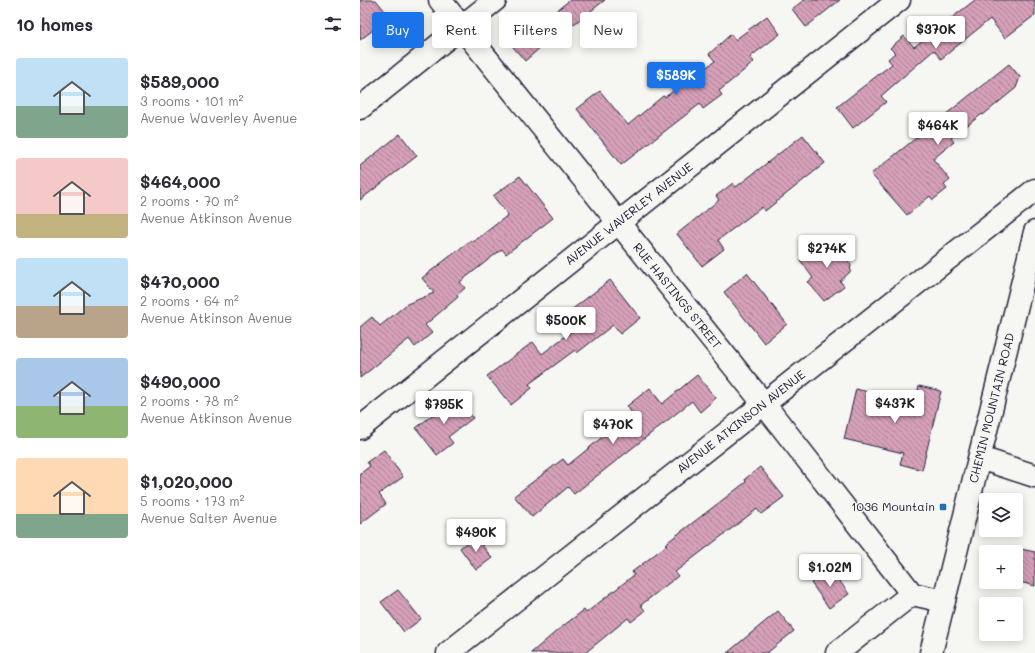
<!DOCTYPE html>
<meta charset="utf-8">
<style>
:root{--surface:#fff;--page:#f7f7f7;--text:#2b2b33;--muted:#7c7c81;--accent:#1a73e8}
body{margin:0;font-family:Mali,sans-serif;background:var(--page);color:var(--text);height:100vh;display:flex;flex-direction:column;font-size:15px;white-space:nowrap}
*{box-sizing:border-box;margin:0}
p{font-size:13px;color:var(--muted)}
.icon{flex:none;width:22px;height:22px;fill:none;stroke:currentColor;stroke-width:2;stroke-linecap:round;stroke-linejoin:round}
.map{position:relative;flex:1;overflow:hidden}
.side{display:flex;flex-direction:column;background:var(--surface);width:360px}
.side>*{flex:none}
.banner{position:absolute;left:12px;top:12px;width:380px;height:36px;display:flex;gap:8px}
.controls{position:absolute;left:619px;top:493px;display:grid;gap:8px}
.controls a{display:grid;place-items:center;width:44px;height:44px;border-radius:4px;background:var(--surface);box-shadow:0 2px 10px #0003;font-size:20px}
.price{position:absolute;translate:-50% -34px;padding:0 9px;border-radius:4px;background:#fff;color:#222;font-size:13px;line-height:26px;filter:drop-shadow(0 1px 2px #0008)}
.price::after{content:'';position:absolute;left:50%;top:24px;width:12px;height:9px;margin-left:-6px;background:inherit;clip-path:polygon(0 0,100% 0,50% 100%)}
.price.active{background:var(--accent);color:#fff}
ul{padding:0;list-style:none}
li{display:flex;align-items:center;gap:12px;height:100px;padding:0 16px}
li span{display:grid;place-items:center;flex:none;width:112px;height:80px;border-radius:4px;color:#555}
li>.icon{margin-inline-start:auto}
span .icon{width:48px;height:48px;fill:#fffc;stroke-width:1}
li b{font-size:17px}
h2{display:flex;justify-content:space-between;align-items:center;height:48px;padding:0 16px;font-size:17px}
.pill{padding:0 14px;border-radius:4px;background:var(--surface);box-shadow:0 2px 10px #0003;font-size:14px;line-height:36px}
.pill.active{background:var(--accent);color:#fff}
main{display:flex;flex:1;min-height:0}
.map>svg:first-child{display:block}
</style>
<main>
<section class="side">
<h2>10 homes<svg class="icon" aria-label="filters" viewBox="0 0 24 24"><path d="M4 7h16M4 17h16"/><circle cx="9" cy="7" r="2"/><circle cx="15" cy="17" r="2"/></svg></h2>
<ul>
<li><span style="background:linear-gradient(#bfe0f5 60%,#7fa58c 0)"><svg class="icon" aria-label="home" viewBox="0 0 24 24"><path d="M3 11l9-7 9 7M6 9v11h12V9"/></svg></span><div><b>$589,000</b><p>3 rooms · 101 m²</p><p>Avenue Waverley Avenue</p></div></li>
<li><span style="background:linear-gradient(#f6c9c9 70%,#c2b280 0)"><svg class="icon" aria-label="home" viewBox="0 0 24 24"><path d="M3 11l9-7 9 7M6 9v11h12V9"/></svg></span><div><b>$464,000</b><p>2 rooms · 70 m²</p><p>Avenue Atkinson Avenue</p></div></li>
<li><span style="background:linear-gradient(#bfe0f5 60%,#b9a48a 0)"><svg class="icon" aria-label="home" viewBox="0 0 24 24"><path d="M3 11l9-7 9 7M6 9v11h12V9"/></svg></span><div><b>$470,000</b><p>2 rooms · 64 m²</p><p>Avenue Atkinson Avenue</p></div></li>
<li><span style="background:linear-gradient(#a9c7e8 60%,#8fb573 0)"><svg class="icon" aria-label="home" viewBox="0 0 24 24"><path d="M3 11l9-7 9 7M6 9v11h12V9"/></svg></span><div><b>$490,000</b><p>2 rooms · 78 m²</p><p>Avenue Atkinson Avenue</p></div></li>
<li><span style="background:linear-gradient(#ffd9b3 70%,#7fa58c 0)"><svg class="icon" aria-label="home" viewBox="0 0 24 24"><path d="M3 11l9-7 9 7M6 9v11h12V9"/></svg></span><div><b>$1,020,000</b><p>5 rooms · 173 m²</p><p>Avenue Salter Avenue</p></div></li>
</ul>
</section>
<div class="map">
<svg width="675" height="653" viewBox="0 0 675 653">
<defs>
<pattern id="building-back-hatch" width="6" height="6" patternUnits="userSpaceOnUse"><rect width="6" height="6" fill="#d5a0b8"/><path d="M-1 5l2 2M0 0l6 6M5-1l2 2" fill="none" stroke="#ac8297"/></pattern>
</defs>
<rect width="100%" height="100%" fill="#f6f6f2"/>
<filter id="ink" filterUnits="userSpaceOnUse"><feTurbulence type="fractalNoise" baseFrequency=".025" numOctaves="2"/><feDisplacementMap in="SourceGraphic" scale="8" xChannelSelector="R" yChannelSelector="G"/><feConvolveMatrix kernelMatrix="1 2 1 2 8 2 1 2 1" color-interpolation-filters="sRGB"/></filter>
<g filter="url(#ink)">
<path fill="url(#building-back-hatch)" stroke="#22223b" d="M0 0H16L30 17 0 40Z
M210 0H245L183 48 182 46 165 61 147 40 165 25 170 31Z
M444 0H480L446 27 432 9Z
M615 0H675V15L645 38 630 19 581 59 574 50 521 96 526 102 493 128 477 107 532 64 528 59 535 53 530 48 544 36 554 47Z
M407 16 420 34 390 57 394 62 359 91 362 95 343 109 340 104 261 165 217 109 240 91 268 125 303 96 305 97 355 61 349 54 371 34 375 40Z
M649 64 660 77 656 88 623 115 622 114 591 138 594 142 573 159 590 180 584 185 587 189 573 200 570 196 547 215 511 174Z
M40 134 57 156 0 200V166Z
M443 135 465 163 405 211 402 207 358 240 364 249 342 266 317 234 359 200 356 196 373 183 376 187Z
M160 176 193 218 146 254 142 249 100 282 105 288 97 295 98 297 65 325 72 333 55 347 49 339 0 378V327L12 317 20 326 47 304 74 293 62 278 111 240 113 242 148 215 133 196Z
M469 237 491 265 490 272 480 281 484 286 464 301 448 282 453 278 440 260Z
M387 273 427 324 404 343 364 292Z
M250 280 280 318 260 334 253 325 217 353 215 350 169 384 172 388 151 405 127 376 173 342 182 354 212 331 201 318Z
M337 375 356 398 340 412 332 401 214 494 208 487 172 517 154 496 203 459 208 465 272 413 267 406 290 388 302 404Z
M559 386 581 391 562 470 540 464 543 453 484 439 496 389 555 403Z
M96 396 113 418 88 437 93 443 77 455 56 428Z
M24 450 43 477 19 494 26 504 0 524V474L10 466 7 462Z
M400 467 424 497 401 514 397 509 315 572 318 576 281 605 285 611 271 622 268 618 225 653H171L199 629 224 610 226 613 274 575 272 572 307 545 305 544 386 482 385 479Z
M115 536 132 558 116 570 100 548Z
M661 549 675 552V586L656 581V570Z
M470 568 489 594 469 608 451 583Z
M38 590 61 619 44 632 21 602Z
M418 611 434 631 407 653H367Z"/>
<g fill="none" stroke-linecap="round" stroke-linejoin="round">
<defs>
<path id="minor" d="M80 0 404 404 552 594
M0 428 539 0
M620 458 675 476
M552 594 584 601
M88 653 675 190
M477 653 552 594"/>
<path id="tertiary" d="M0 108 135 0"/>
<path id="primary" d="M571 653 675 232"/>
</defs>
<use href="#minor" stroke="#22223b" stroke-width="25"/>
<use href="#tertiary" stroke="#22223b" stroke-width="25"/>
<use href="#primary" stroke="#22223b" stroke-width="25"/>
<use href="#minor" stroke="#f6f6f2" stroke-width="22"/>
<use href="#tertiary" stroke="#f6f6f2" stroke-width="22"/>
<use href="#primary" stroke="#f6f6f2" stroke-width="22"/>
</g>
</g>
<rect fill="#1f6fb2" stroke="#f6f6f2" stroke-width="1.5" x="579" y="503" width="8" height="8" rx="2"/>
<g text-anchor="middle" stroke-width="3" stroke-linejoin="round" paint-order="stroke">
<g font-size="12" fill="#22223b" stroke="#f6f6f2">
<text transform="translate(269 214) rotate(-38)" y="4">AVENUE WAVERLEY AVENUE</text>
<text transform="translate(317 296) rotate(51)" y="4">RUE HASTINGS STREET</text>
<text transform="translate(632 408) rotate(-76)" y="4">CHEMIN MOUNTAIN ROAD</text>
<text transform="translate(381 422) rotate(-38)" y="4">AVENUE ATKINSON AVENUE</text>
</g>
<g font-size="12" fill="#22223b" stroke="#f6f6f2" text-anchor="end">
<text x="575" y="511">1036 Mountain</text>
</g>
</g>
</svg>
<div class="controls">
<a><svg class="icon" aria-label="layers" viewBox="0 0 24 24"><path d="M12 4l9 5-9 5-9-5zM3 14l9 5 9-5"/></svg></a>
<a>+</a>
<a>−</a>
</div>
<b class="price" style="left:576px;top:50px">$370K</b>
<b class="price active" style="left:316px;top:96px">$589K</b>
<b class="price" style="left:578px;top:146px">$464K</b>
<b class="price" style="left:467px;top:269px">$274K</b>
<b class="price" style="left:206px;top:341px">$500K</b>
<b class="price" style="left:535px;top:424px">$437K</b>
<b class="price" style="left:84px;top:425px">$795K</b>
<b class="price" style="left:253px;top:445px">$470K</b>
<b class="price" style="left:116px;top:553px">$490K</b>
<b class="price" style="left:470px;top:588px">$1.02M</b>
<div class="banner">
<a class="pill active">Buy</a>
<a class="pill">Rent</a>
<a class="pill">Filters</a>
<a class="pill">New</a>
</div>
</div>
</main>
